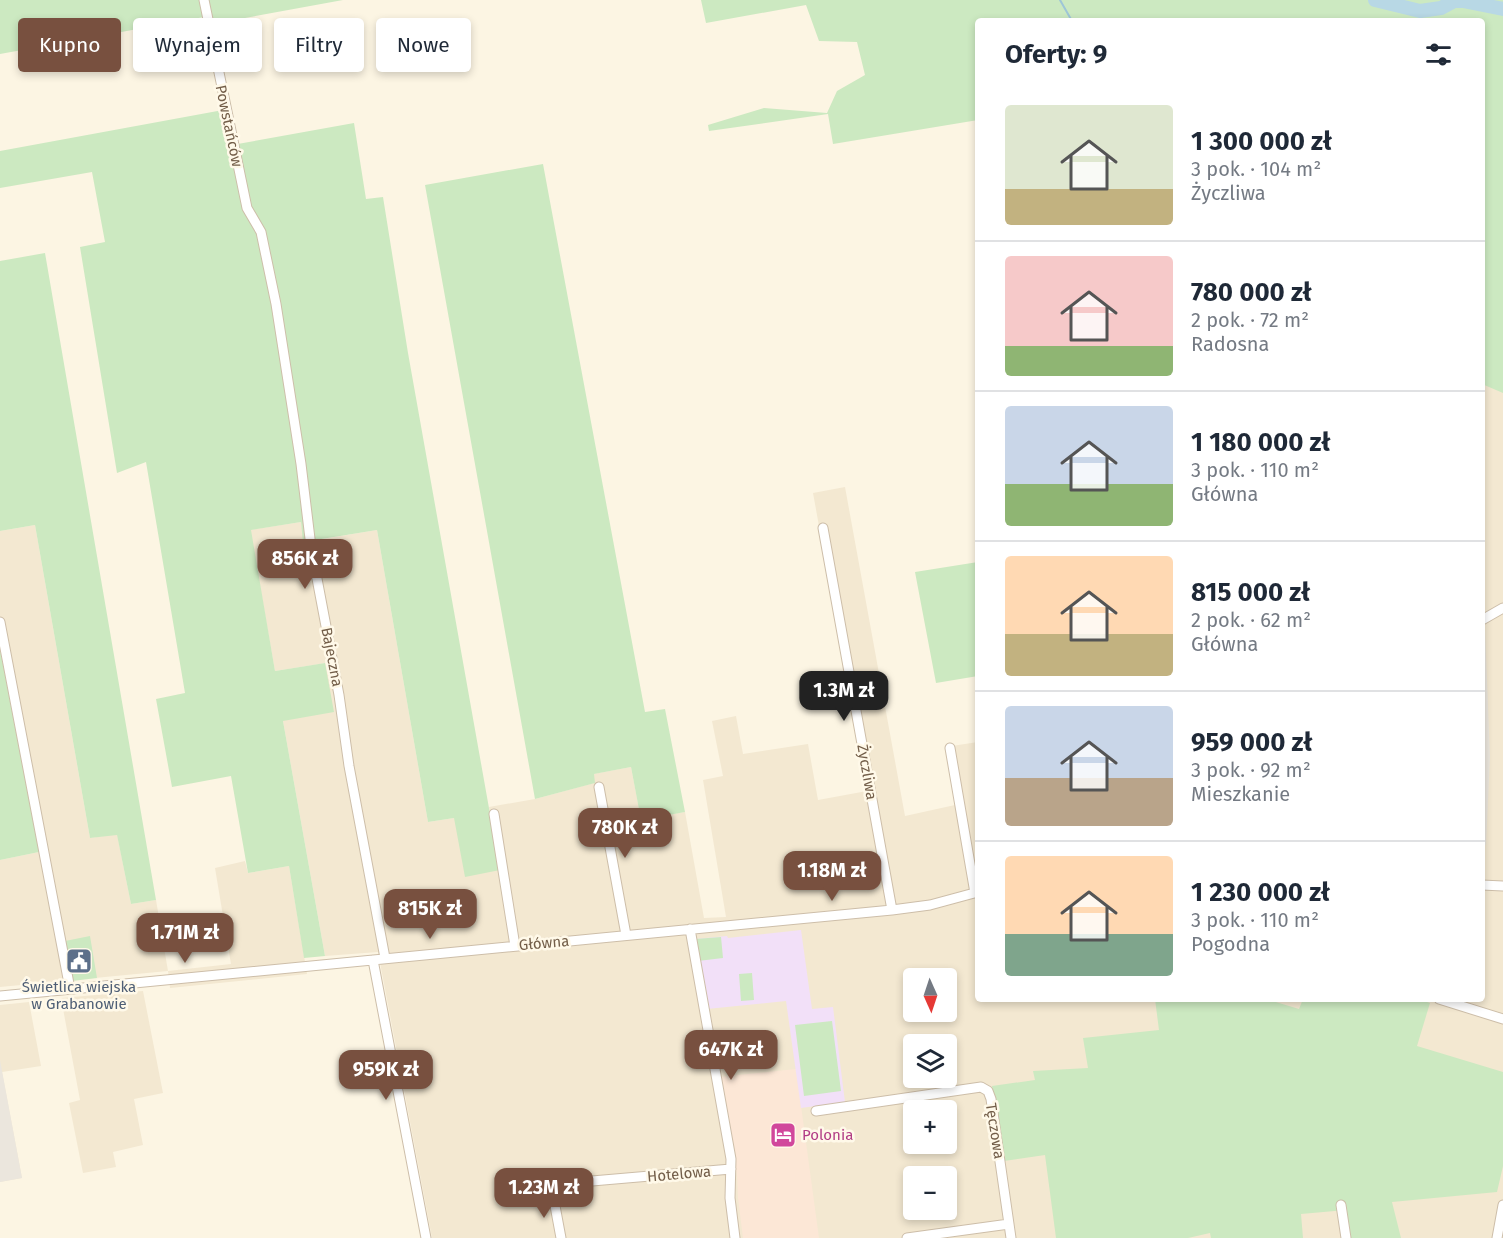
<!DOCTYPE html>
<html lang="pl">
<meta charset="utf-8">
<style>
:root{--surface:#fff;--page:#f6f6f7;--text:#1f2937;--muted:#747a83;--line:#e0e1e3;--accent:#78503f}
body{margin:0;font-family:"Fira Sans",sans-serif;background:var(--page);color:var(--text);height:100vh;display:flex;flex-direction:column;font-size:22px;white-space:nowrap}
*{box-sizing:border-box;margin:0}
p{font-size:20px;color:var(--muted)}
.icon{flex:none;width:33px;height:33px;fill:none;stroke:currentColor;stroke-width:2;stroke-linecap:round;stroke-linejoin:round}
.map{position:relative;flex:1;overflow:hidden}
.sheet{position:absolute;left:975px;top:18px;width:510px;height:984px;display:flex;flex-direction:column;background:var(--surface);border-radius:6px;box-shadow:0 3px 9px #0003}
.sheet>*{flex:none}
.hud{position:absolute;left:18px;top:18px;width:570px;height:54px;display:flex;gap:12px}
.needle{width:39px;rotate:177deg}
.buttons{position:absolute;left:903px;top:968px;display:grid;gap:12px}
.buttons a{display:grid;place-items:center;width:54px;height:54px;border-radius:6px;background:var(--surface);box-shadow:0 3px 9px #0003;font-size:30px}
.price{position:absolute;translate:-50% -51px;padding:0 14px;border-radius:12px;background:var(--accent);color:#fff;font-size:20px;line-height:39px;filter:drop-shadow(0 2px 3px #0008)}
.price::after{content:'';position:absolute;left:50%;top:36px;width:18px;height:14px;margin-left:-9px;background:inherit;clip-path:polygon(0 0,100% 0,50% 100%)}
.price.on{background:#222;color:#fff}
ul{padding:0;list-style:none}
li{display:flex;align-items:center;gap:18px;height:150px;padding:0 30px}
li+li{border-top:2px solid var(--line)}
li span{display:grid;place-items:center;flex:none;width:168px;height:120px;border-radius:6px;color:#555}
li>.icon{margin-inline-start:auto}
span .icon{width:72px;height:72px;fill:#fffc;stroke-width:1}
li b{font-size:26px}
h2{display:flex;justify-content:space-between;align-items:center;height:72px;padding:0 30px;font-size:26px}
.chip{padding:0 21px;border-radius:6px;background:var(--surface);box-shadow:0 3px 9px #0003;font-size:21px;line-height:54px}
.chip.on{background:var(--accent);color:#fff}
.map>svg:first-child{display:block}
</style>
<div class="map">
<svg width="1503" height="1238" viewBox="0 0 1503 1238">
<rect width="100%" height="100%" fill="#fcf5e3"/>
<path fill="#f3e8d1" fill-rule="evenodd" d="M1482 331 1503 349V1238H432L378 952 325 956 283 721 326 663 275 671 250 530 301 522 304 542 377 530 428 822 454 818 499 870 489 807 535 799 594 783 593 774 631 767 641 819 685 812 704 918 726 917 703 780 723 776 712 721 736 716 743 754 808 744 818 800 867 791 813 493 845 487 905 816 955 805 945 747 978 742V999H1482ZM914 978H946V1011H914ZM914 1044H946V1077H914ZM914 1110H946V1143H914ZM914 1176H946V1209H914Z
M35 525 90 838 117 834 131 904 156 900 168 971 231 964 215 868 245 861 248 873 289 866 307 974 170 988 168 971 0 987V860L39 852 0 649V531Z
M143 991 163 1093 134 1099 143 1145 113 1152 116 1167 83 1173 69 1103 80 1100 61 998Z
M29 1002 41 1066 2 1072 22 1178 0 1182V1005Z"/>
<path fill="#fce7d6" d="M796 1069 819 1238H743L738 1198 737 1175 720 1077Z"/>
<path fill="#ebe6dd" d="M1485 629 1490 757 1486 845H1482V631Z
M0 1060 22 1178 0 1182Z"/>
<path fill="#f2e0f8" d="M801 930 812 1009 833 1007 845 1102 801 1108 786 1001 707 1009 695 939 727 936 728 938Z"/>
<path fill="#cce9c1" d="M0 0H201L204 17 0 54Z
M207 0H343L212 24Z
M701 0H1503V393L1482 384V21H978V120L833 144 828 114 709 131 708 125 764 108 827 113 837 91 865 75 857 42 819 41 806 5 706 23Z
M223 110 232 145 354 123 366 199 383 197 408 353 500 870 465 877 454 818 428 822 377 530 303 542 301 522 251 530 275 671 325 663 334 712 283 721 325 956 304 958 289 866 248 873 231 776 172 787 156 699 185 693 146 462 117 473 80 247 105 242 92 172 0 188V151Z
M543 164 645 712 665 709 685 812 641 820 631 767 594 774 595 783 535 799 425 185Z
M45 253 156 900 131 904 117 835 90 838 35 525 0 531V261Z
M978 562V676L936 683 915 572Z
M0 649 39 852 0 860Z
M90 936 97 978 72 981 65 941Z
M721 937 723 958 698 961 695 939Z
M752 973 754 1000 741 1001 739 974Z
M1155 999H1266L1299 1009 1303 999H1418L1430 1003 1417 1046 1503 1072V1166L1497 1192 1392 1202 1401 1238H1350L1346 1210 1301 1214 1303 1238H1211L1210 1233 1188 1238H1056L1045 1155 1004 1161 992 1086 1035 1080 1033 1071 1088 1068 1083 1038 1159 1030Z
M832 1021 841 1091 804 1096 795 1025Z"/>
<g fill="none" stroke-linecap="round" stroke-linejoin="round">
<path stroke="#9ec6d7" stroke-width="2" d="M1060 0 1072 21"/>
<path stroke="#b8d8e5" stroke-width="14" d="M1375 0 1420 11 1441 8 1454 1H1463L1503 9"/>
<defs>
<path id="minor" d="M204 0 247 208 261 232 276 304 301 464 311 547 339 695 349 766 385 958
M823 528 892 910
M1482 620 1503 608
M0 622 70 989
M950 748 975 893
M599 787 626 935
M494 814 515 946
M1482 885 1503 886
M690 929 731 1159 730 1198 735 1238
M373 960 426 1238
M0 996 892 910 930 905 978 892
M1439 999 1503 1019
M816 1111 981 1087 988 1091 991 1099 1011 1238
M592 1181 731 1169
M553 1195 561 1238
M1341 1205 1346 1238
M907 1238 1009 1224
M1497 1238 1503 1205"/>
</defs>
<use href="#minor" stroke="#cdbea9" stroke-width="11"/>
<use href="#minor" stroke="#fff" stroke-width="9"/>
</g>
<defs>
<symbol id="civic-square" viewBox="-11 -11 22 22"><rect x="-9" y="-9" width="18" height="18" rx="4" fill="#5c6f8a" stroke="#fff9e9"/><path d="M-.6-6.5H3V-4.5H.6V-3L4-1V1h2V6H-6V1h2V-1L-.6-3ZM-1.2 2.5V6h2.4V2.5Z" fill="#fff"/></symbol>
<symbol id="hotel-square" viewBox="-11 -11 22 22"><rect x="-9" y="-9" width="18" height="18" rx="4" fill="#d1479c" stroke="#fff9e9"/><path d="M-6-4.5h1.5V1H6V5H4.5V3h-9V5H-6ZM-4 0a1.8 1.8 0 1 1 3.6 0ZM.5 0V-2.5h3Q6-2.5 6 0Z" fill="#fff"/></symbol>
</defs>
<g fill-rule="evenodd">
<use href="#civic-square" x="64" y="946" width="30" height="30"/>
<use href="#hotel-square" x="768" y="1120" width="30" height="30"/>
</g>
<g text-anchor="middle" stroke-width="5" stroke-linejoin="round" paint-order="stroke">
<g font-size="15" fill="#735e49" stroke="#fff9e9">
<text transform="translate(229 126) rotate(78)" y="5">Powstańców</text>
<text transform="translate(332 657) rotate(79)" y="5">Bajeczna</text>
<text transform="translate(867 772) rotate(80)" y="5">Życzliwa</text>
<text transform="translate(544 943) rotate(-5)" y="5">Główna</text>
<text transform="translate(995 1131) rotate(81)" y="5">Tęczowa</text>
<text transform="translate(679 1174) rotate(-5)" y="5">Hotelowa</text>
</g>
<g font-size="15" fill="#4e5e75" stroke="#fff9e9">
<text x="79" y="992">Świetlica wiejska<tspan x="79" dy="17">w Grabanowie</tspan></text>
</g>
<g font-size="15" fill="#b23c85" stroke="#fff9e9" text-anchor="start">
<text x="802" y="1140">Polonia</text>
</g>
</g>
</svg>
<div class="buttons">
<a><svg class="needle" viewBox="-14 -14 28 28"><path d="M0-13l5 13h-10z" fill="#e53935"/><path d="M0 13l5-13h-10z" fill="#747a83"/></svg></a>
<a><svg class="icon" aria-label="layers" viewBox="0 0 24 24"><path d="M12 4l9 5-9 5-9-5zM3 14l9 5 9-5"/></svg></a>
<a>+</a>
<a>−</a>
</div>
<b class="price" style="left:305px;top:590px">856K zł</b>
<b class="price on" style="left:844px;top:722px">1.3M zł</b>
<b class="price" style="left:625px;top:859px">780K zł</b>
<b class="price" style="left:832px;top:902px">1.18M zł</b>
<b class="price" style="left:430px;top:940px">815K zł</b>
<b class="price" style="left:185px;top:964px">1.71M zł</b>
<b class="price" style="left:731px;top:1081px">647K zł</b>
<b class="price" style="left:386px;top:1101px">959K zł</b>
<b class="price" style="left:544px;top:1219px">1.23M zł</b>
<div class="hud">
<a class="chip on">Kupno</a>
<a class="chip">Wynajem</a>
<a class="chip">Filtry</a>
<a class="chip">Nowe</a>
</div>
<section class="sheet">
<h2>Oferty: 9<svg class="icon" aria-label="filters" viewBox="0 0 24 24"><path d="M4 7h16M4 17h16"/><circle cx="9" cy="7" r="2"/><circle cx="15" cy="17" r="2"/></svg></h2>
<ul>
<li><span style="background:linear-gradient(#dfe7d0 70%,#c2b280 0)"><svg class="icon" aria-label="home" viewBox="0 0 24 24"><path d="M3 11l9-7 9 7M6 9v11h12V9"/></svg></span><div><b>1 300 000 zł</b><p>3 pok. · 104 m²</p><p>Życzliwa</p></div></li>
<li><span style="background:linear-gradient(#f6c9c9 75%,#8fb573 0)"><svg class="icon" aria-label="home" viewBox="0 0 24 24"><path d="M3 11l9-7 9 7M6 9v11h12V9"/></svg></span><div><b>780 000 zł</b><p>2 pok. · 72 m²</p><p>Radosna</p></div></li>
<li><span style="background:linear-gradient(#c9d6e8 65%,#8fb573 0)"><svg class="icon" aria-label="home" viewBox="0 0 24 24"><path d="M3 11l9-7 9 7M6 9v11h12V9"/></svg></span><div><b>1 180 000 zł</b><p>3 pok. · 110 m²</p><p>Główna</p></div></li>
<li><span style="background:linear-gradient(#ffd9b3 65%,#c2b280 0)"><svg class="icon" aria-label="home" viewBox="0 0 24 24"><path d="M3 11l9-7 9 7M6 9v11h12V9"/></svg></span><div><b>815 000 zł</b><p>2 pok. · 62 m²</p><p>Główna</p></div></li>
<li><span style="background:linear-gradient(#c9d6e8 60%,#b9a48a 0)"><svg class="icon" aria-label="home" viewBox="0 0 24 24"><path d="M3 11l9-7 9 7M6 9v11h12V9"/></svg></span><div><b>959 000 zł</b><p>3 pok. · 92 m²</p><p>Mieszkanie</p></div></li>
<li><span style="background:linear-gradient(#ffd9b3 65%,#7fa58c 0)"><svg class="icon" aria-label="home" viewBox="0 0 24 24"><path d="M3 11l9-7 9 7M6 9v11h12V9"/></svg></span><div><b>1 230 000 zł</b><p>3 pok. · 110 m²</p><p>Pogodna</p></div></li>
</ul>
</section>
</div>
